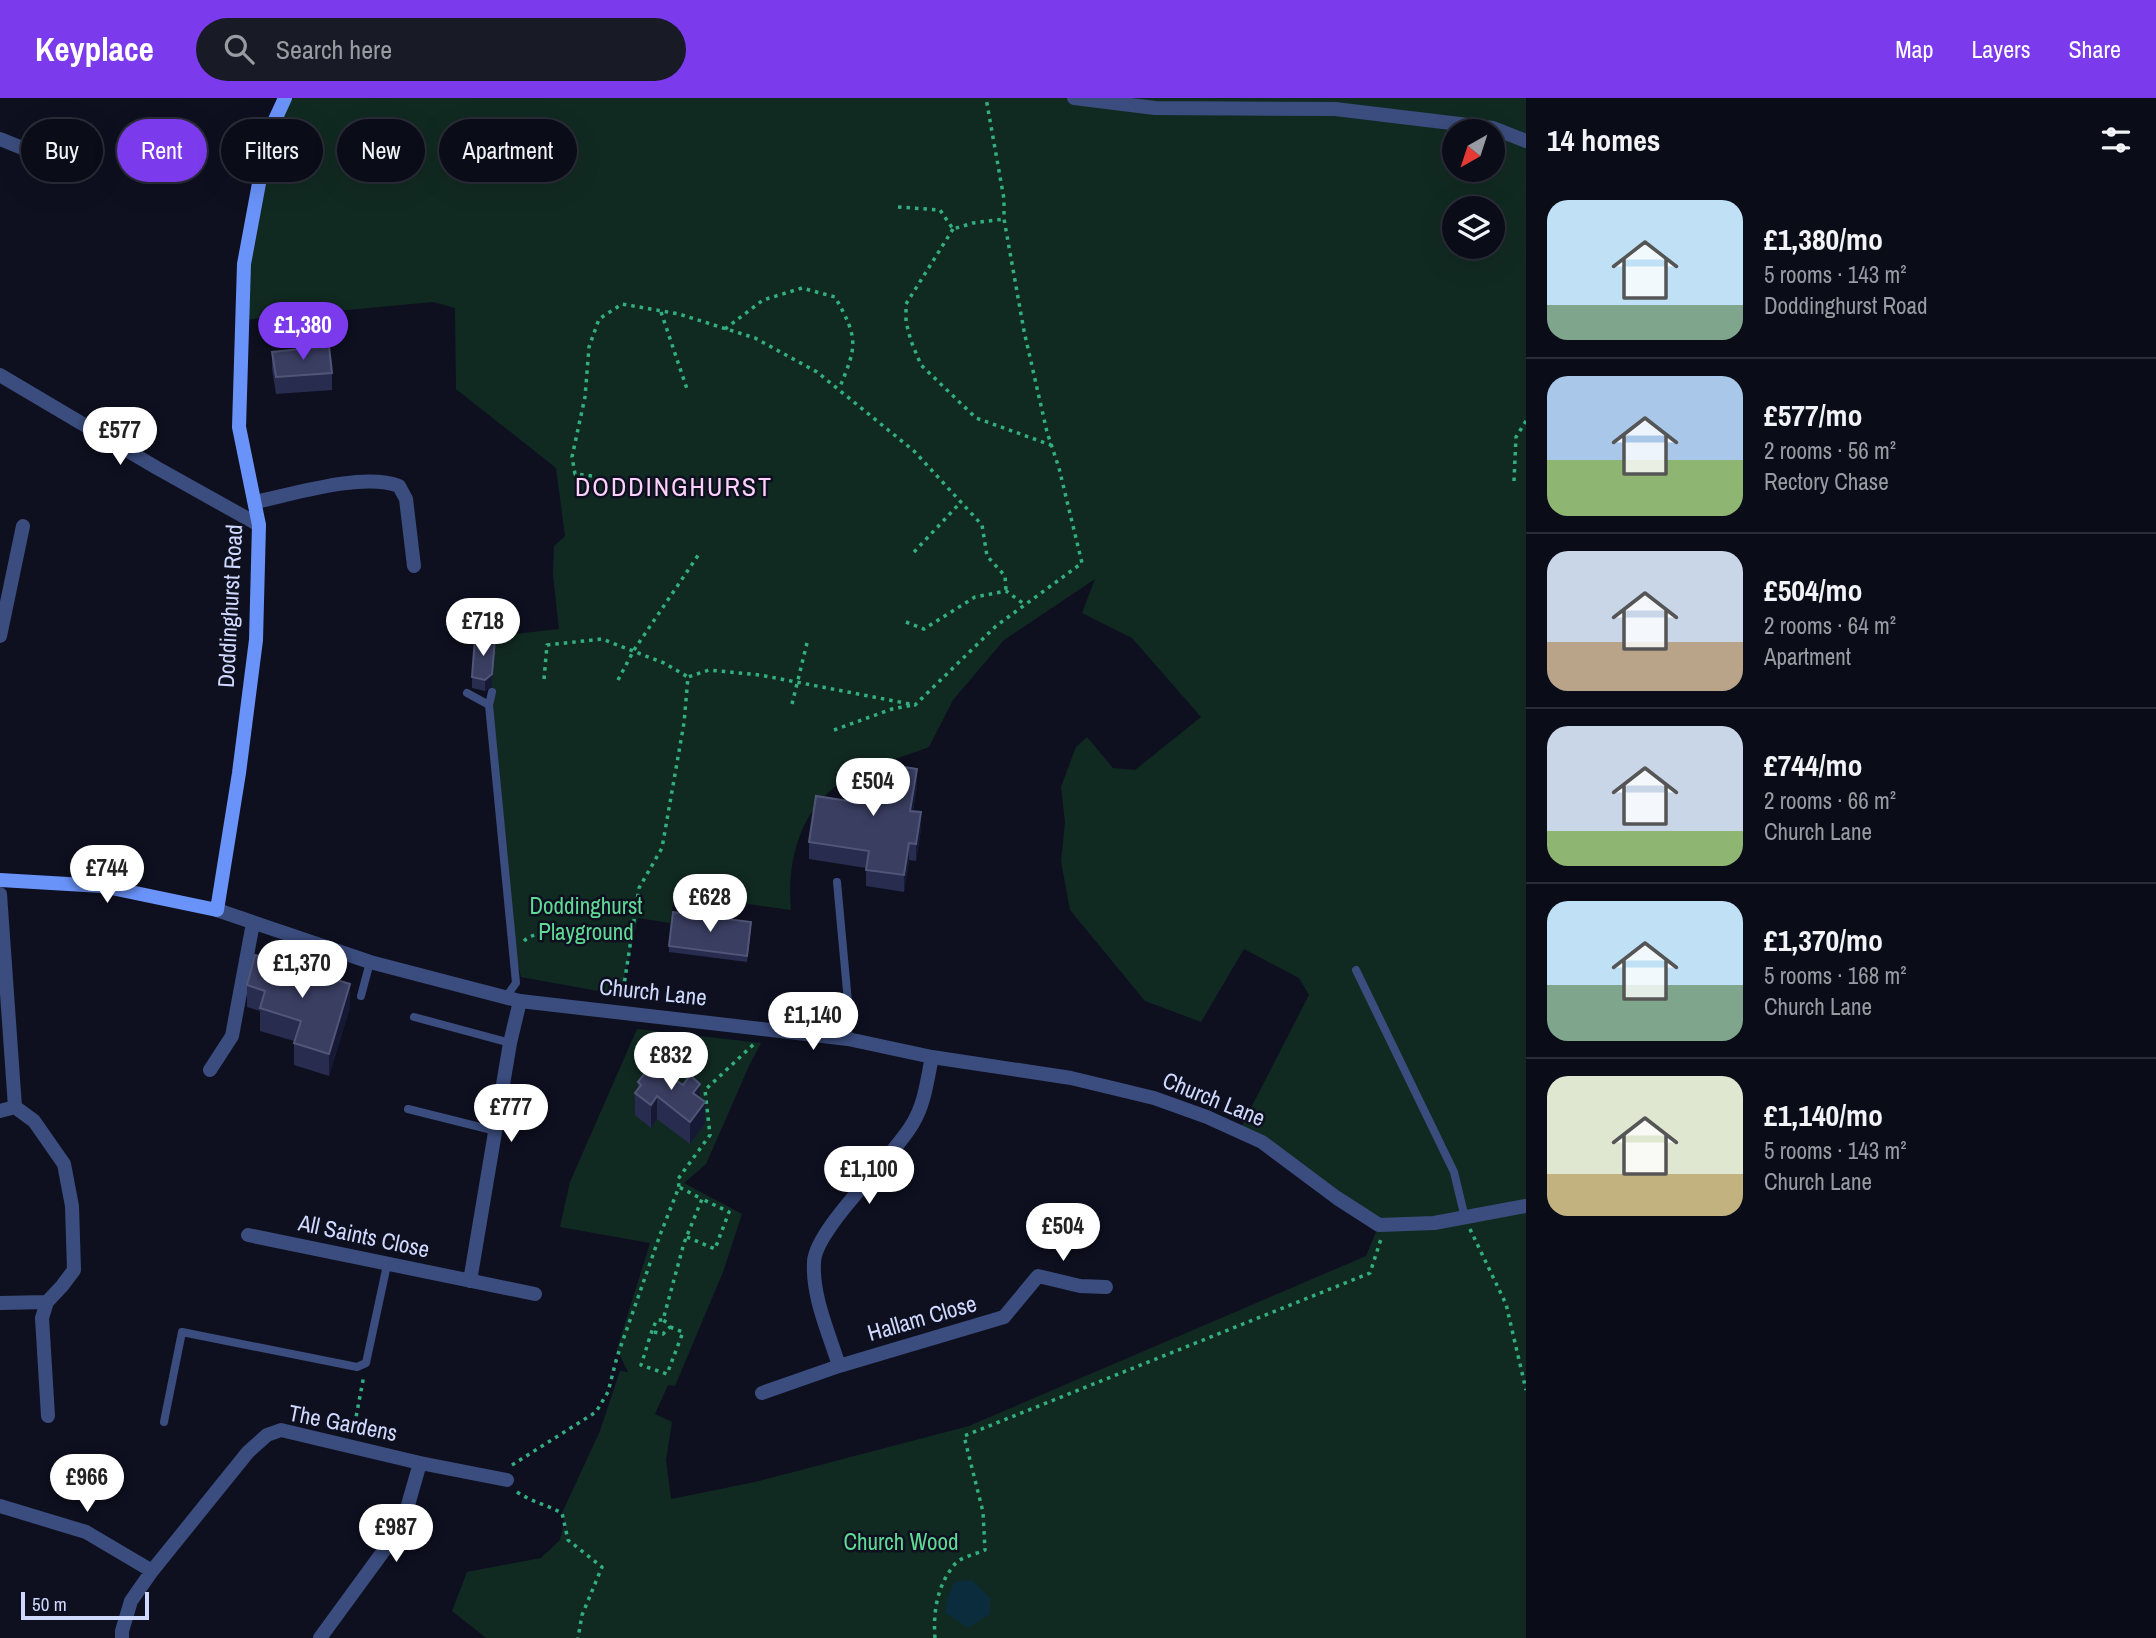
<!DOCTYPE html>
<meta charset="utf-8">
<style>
:root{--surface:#0a0c18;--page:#181a25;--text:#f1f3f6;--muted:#999ba2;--line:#2a2c37;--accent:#7c3aed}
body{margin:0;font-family:"Archivo Narrow",sans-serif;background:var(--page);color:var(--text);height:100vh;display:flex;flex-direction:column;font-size:26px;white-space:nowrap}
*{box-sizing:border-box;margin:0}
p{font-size:23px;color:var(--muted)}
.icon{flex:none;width:38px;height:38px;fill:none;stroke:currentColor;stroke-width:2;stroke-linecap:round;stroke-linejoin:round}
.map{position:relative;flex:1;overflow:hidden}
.panel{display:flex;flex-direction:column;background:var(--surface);width:630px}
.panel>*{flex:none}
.banner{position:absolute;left:21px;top:21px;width:665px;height:63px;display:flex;gap:14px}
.needle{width:46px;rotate:219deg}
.buttons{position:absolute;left:1442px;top:21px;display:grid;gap:14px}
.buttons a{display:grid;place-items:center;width:63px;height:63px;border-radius:50%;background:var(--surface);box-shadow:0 7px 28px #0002,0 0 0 2px var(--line);font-size:35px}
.scale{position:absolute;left:21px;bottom:18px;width:128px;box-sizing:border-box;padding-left:7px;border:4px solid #cfd8fd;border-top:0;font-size:19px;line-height:24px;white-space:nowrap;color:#cfd8fd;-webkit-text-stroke:5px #0e1020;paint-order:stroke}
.price{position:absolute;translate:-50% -60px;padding:0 16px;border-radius:24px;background:#fff;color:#222;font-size:23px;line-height:46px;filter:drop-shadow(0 2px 4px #0008)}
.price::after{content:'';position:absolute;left:50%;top:42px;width:21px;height:16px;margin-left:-10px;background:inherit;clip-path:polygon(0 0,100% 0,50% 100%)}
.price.selected{background:var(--accent);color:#fff}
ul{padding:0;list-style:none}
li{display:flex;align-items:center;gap:21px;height:175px;padding:0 21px}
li+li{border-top:2px solid var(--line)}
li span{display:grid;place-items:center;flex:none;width:196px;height:140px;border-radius:21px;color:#555}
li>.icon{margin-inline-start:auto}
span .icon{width:84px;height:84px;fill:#fffc;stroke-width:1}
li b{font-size:30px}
h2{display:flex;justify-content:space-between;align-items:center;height:84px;padding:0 21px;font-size:30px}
.chip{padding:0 24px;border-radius:32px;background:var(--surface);box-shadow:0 7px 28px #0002,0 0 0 2px var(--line);font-size:24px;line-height:63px}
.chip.selected{background:var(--accent);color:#fff}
header{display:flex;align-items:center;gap:42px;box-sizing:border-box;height:98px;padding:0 35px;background:var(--accent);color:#fff}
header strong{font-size:33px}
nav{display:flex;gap:38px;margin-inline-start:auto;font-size:24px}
.search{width:490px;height:63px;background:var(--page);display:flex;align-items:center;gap:18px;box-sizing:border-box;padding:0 24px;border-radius:38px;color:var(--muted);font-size:26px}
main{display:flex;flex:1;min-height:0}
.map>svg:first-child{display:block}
</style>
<header>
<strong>Keyplace</strong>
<div class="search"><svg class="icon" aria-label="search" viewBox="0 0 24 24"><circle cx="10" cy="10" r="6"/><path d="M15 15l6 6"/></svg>Search here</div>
<nav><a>Map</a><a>Layers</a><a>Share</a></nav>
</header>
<main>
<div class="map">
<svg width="1526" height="1540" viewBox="0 0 1526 1540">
<rect width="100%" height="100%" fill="#0e1020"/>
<path fill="#112a21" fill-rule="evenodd" d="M285 0H1526V1540H486L452 1513 467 1474 541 1460 560 1442 563 1429 566 1431 562 1415 600 1333 620 1273 628 1274 617 1251 650 1145 560 1129 570 1084 637 931 761 945 749 968 706 1066 684 1085 742 1116 723 1174 675 1288 668 1287 655 1316 672 1324 666 1362 671 1401 755 1384 969 1328 1366 1158 1379 1127 1239 1033 1309 897 1299 880 1244 851 1201 924 1145 903 1070 812 1061 763 1065 724 1061 689 1076 649 1087 639 1113 670 1135 672 1201 619 1132 540 1082 515 1095 481 1004 542 953 602 929 649C902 659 851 674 830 693 797 722 787 769 791 812L675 796 670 825 638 820 620 897 521 879 515 853 489 607 495 552 488 535 506 537 559 531 553 477 554 448 565 438 556 370 456 291 455 210 433 204 242 222 268 37ZM1454 33H1493V72H1454ZM1454 110H1493V149H1454Z"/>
<path fill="#0b2c3c" d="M972 1482 990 1500V1516L968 1530 945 1514 948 1499 954 1484Z"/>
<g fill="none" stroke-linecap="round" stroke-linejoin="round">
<path stroke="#33ae80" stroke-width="3.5" stroke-dasharray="3.5 5" stroke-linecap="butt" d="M898 109 940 112 953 131 973 125 1004 121
M953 131 906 206V224L911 243 921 267 976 320 1051 347
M661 214 687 291
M725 231 763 202 802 190 835 199C859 241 857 248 839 291
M592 378 575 376 572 359 585 299 589 249 599 221 622 206 679 216 755 240 817 274 914 353 982 427 987 458 1005 478 1006 493
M1514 383 1516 339 1526 323
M914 454 961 404
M906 524 924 531 975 499 1006 493 1024 506
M544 581 547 547 602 541 664 565 688 579
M618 582 634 552 699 456
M792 606 807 545
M834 632 892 611 913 607
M524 843C542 825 606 838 631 840
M622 900 639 790 662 750 684 625 688 579 709 572 760 577 915 607 996 528 1082 465 1059 370 1047 334 1024 233 1004 121V101L986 0
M1470 1131 1506 1206 1526 1292
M687 1139 715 1151 729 1114 702 1101
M670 1229 683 1234 667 1276 641 1267C645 1256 652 1229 657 1222H663L684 1145 702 1101 679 1089
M654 1234 663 1236 670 1229 669 1226 663 1222
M353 1335 364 1277
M512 1367 596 1314 608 1294 617 1259 660 1137 679 1089 678 1081 710 1037 705 992 755 945
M517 1394C532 1404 547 1407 562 1415L568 1442 602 1469 582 1517 578 1540
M935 1540C933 1514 937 1487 955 1466 961 1459 976 1456 985 1452L983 1414 964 1338 1370 1175 1381 1141"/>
<path stroke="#3b4d7e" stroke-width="8" d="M492 594 489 607 516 885 506 899
M467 595 489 607
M837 784 849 915 848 941
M1356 872 1454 1074 1465 1120
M361 898 370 864
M414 919 510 945
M408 1011 496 1033
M164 1324 182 1234 357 1269 366 1265 387 1167"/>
<path stroke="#3b4d7e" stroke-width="14" d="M1074 0 1155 10 1335 11 1493 30 1526 43
M0 41 57 64
M0 277 157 370 259 427
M255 404C294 396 363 374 399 388L406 401 414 468
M0 538 23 428
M0 796 15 1009 34 1023 64 1066 72 1108 74 1172 62 1188 47 1204 42 1220 48 1318
M217 812 370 864 520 903 848 941 932 959 1071 980 1154 1000 1207 1019 1262 1044 1337 1100 1379 1127 1434 1125 1526 1108
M210 972 232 938 253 825
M0 1013 15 1009
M248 1137 535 1196
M470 1183 510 945 520 903
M0 1205 47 1204
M839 1268C829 1235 812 1199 814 1164 815 1131 894 1059 913 1025 925 1005 927 982 932 959
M762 1295 839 1268 1004 1219 1038 1178 1080 1188 1106 1189
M0 1408 86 1434 152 1473
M122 1540V1533L131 1503 152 1473 248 1354 267 1337 281 1332 420 1365 507 1382
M320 1540 385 1451 406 1414 420 1365"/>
<path stroke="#6a93f9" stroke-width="14" d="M0 782 102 788 217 812 239 675 256 542 259 427 239 329 244 166 268 37 285 0"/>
</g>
<path fill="#282c4e" d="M272 254 332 275V292L276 296 272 271Z
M495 552 492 588 485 593 472 590V579Z
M917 688 913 713 921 731 916 763 909 762 904 794 866 788V770L809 761V744Z
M751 830 747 864 669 854V848Z
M247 887 350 909 329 978 294 967V943L260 933V913L247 909Z
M638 984 700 1001 705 1026 690 1046 657 1021 651 1030 635 1017V995L638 991Z"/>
<path fill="#161934" d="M495 541 492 588 485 593V582Z
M917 671V688L910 730V713Z
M921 714V731L916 763V746Z
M909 745V762L904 794V777Z
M350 886V909L329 978V956Z
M700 986V1008L693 995Z
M657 998V1021L651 1030V1007Z
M705 1004V1026L690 1046V1024Z"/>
<path fill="#3a3e61" stroke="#515679" stroke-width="2" d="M329 248 332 275 276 279 272 254Z
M475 539 495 541 492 576 485 582 472 579Z
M862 662 917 671 910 713 921 714 916 746 909 745 904 777 866 772 869 753 809 744 816 698 855 704Z
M673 814 751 824 747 858 669 848Z
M255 857 350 886 329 956 294 945 301 923 260 910 265 893 247 887Z
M652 966 683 987 690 977 700 986 693 995 705 1004 690 1024 657 998 651 1007 635 995 641 987 638 984Z"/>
<g text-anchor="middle" stroke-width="5" stroke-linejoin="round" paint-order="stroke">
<g font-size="23" fill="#cfd8fd" stroke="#0e1020">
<text transform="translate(230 508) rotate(-87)" y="8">Doddinghurst Road</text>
<text transform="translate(653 894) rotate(6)" y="8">Church Lane</text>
<text transform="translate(1214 1001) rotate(22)" y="8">Church Lane</text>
<text transform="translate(364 1138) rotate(12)" y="8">All Saints Close</text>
<text transform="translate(922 1220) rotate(-16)" y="8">Hallam Close</text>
<text transform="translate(343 1325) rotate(11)" y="8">The Gardens</text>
</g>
<g font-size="23" fill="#5eda94" stroke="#0e1020">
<text x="586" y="816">Doddinghurst<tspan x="586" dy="26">Playground</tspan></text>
<text x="901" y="1452">Church Wood</text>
</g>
<g font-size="26" letter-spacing="2" fill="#fdd1fb" stroke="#0e1020">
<text x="674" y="398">DODDINGHURST</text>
</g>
</g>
</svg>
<div class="buttons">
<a><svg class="needle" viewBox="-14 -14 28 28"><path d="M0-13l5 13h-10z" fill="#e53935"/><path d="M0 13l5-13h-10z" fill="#999ba2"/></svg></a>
<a><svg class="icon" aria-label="layers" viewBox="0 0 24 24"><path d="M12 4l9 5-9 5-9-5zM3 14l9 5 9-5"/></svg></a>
</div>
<div class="scale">50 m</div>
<b class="price selected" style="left:303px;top:264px">£1,380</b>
<b class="price" style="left:120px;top:369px">£577</b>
<b class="price" style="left:483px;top:560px">£718</b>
<b class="price" style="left:873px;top:720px">£504</b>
<b class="price" style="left:107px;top:807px">£744</b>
<b class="price" style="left:710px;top:836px">£628</b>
<b class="price" style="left:302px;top:902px">£1,370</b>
<b class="price" style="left:813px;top:954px">£1,140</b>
<b class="price" style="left:671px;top:994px">£832</b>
<b class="price" style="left:511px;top:1046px">£777</b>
<b class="price" style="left:869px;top:1108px">£1,100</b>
<b class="price" style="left:1063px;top:1165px">£504</b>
<b class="price" style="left:87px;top:1416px">£966</b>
<b class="price" style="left:396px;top:1466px">£987</b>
<div class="banner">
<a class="chip">Buy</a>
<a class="chip selected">Rent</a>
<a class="chip">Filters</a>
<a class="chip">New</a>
<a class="chip">Apartment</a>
</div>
</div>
<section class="panel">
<h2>14 homes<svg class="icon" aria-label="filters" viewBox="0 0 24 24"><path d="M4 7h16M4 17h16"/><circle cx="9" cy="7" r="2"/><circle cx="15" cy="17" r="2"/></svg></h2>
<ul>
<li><span style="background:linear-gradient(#bfe0f5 75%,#7fa58c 0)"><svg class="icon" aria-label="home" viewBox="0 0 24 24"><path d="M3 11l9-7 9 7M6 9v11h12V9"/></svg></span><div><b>£1,380/mo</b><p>5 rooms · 143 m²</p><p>Doddinghurst Road</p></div></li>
<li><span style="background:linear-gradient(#a9c7e8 60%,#8fb573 0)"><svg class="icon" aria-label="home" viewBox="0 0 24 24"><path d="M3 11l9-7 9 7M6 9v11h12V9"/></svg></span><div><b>£577/mo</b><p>2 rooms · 56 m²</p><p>Rectory Chase</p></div></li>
<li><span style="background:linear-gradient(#c9d6e8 65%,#b9a48a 0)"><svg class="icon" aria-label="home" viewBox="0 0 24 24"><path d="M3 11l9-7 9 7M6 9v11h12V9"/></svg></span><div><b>£504/mo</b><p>2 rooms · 64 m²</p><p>Apartment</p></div></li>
<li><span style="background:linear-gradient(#c9d6e8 75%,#8fb573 0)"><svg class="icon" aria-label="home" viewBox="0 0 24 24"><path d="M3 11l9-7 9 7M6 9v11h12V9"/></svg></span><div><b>£744/mo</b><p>2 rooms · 66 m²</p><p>Church Lane</p></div></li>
<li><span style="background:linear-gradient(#bfe0f5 60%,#7fa58c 0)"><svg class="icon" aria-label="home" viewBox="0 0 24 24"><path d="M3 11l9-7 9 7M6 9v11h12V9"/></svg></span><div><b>£1,370/mo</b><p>5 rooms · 168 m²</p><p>Church Lane</p></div></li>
<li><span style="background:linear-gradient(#dfe7d0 70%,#c2b280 0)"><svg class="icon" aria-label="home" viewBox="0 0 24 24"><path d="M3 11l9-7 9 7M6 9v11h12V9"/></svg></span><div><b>£1,140/mo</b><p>5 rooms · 143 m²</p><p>Church Lane</p></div></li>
</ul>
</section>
</main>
